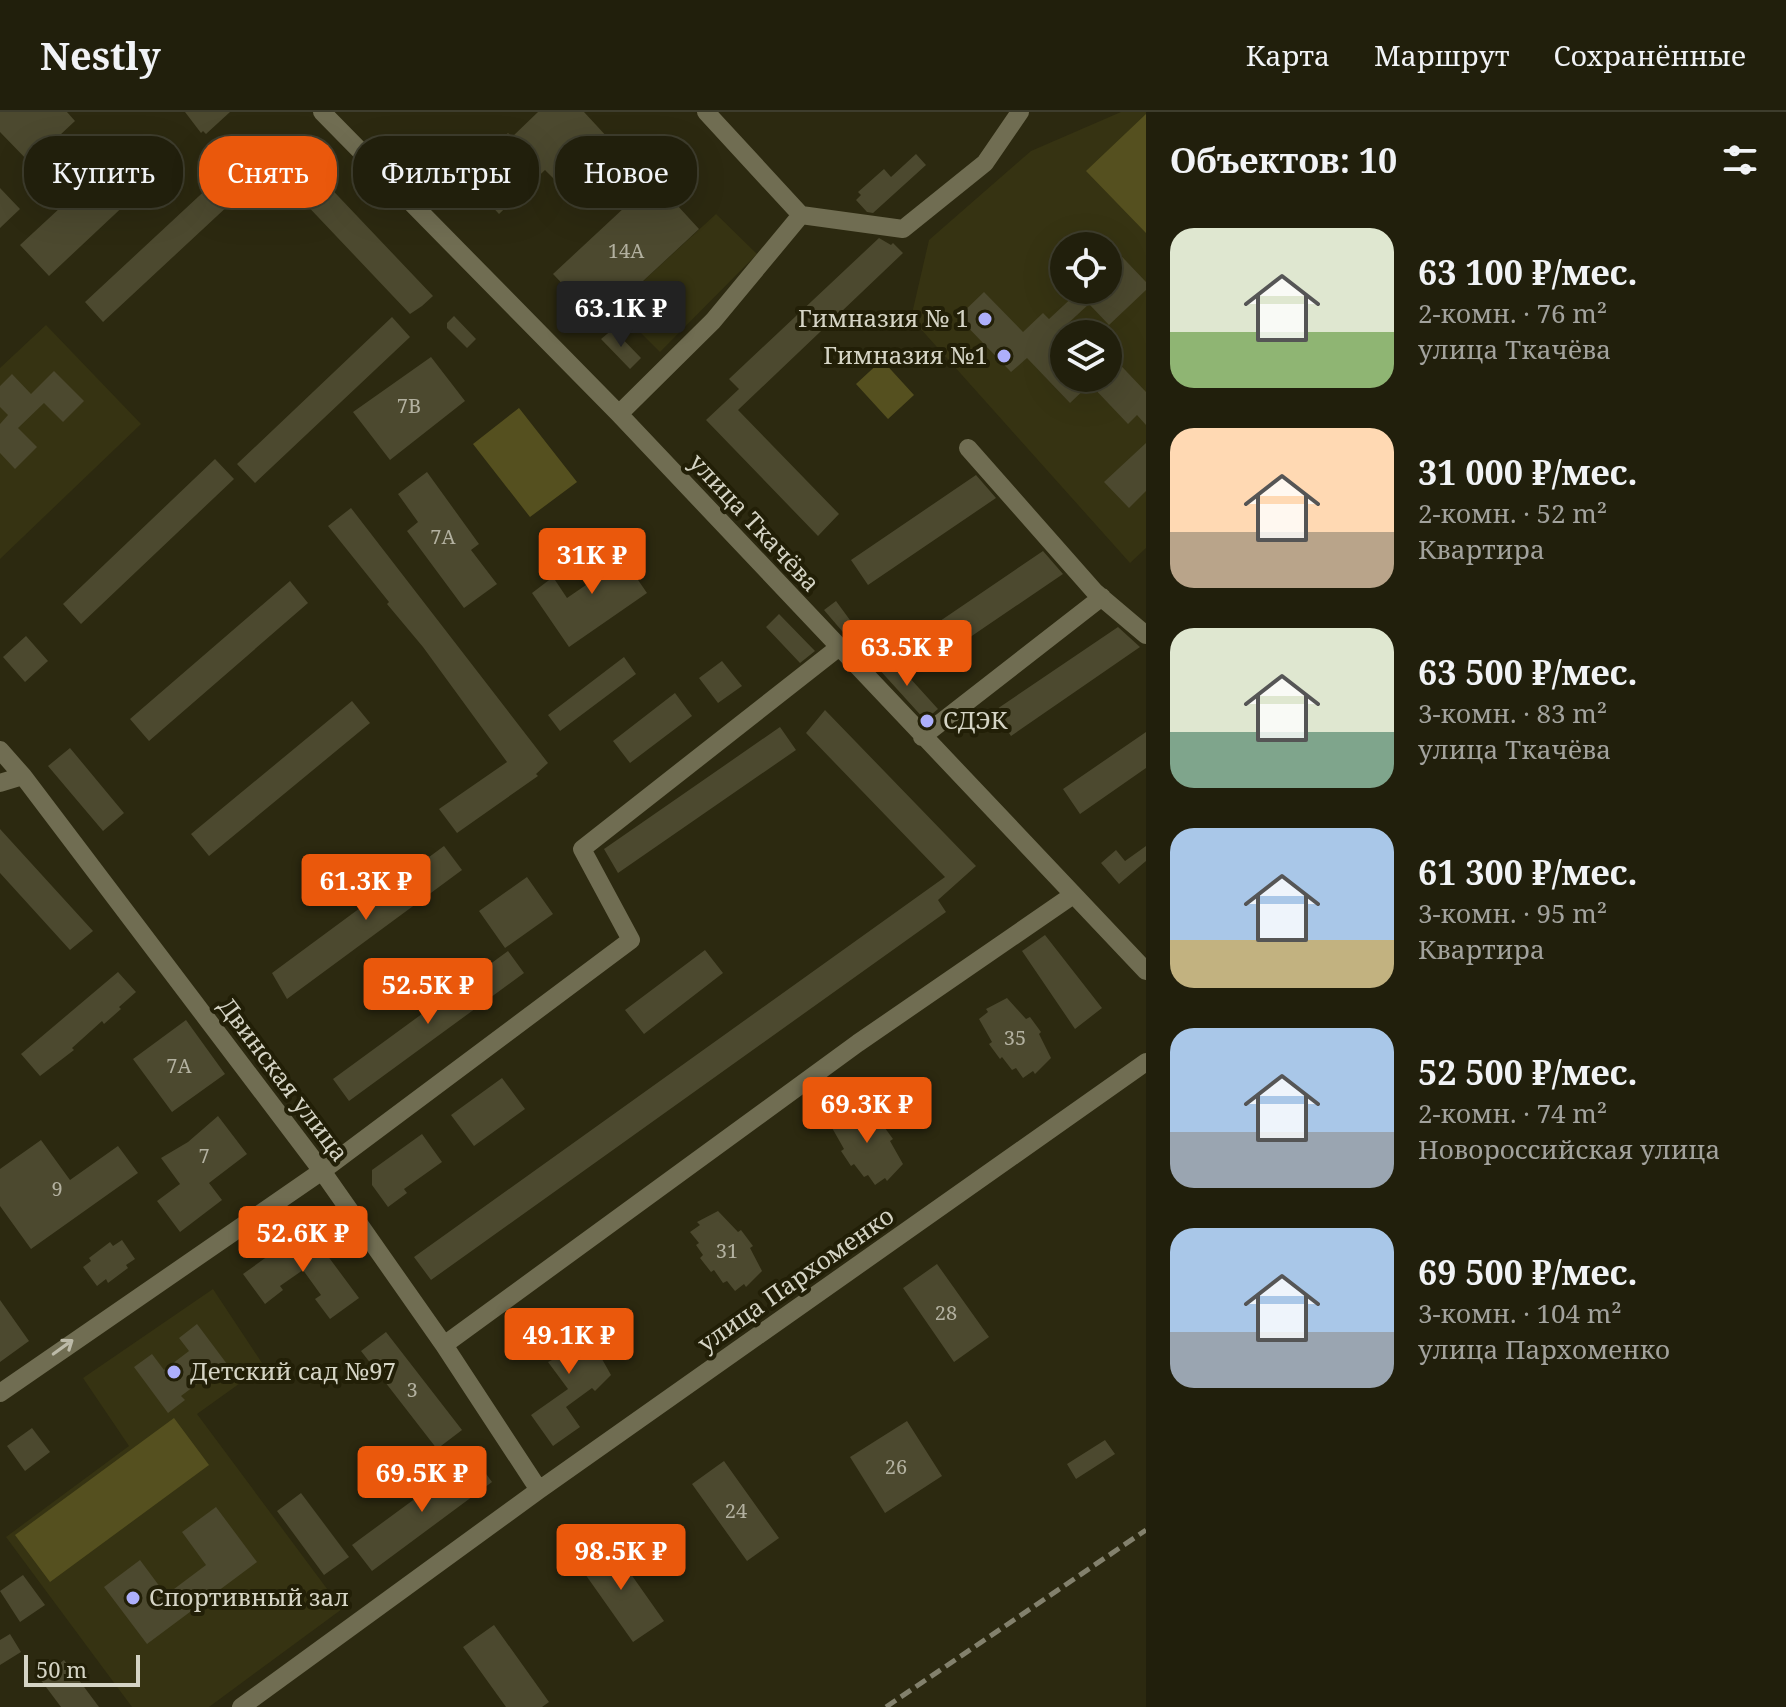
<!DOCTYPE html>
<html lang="ru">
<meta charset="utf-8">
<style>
:root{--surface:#211f0c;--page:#2d2c1a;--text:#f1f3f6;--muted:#a2a29d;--line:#3e3d2d;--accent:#ea580c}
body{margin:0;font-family:"Noto Serif",serif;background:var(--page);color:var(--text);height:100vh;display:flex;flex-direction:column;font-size:30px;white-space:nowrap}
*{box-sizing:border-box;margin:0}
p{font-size:26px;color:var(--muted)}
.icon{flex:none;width:44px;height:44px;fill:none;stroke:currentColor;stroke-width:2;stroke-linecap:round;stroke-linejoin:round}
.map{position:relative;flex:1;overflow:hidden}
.sheet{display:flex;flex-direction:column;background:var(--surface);width:640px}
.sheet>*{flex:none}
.guide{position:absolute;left:24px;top:24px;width:760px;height:72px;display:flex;gap:16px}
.buttons{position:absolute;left:1050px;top:120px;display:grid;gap:16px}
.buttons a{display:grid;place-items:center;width:72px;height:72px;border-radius:50%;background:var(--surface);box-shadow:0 8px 32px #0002,0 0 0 2px var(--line);font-size:40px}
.scale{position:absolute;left:24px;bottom:20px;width:116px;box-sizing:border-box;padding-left:8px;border:4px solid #d5d4c5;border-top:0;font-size:22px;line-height:28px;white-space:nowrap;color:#d5d4c5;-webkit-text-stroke:6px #221f07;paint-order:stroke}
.price{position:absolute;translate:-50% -68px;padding:0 18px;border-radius:8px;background:var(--accent);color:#fff;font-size:26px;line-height:52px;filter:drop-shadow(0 2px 4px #0008)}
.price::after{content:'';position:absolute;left:50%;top:48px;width:24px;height:18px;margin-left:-12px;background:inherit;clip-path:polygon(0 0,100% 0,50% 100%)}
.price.current{background:#222;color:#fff}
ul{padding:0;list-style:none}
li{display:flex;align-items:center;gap:24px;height:200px;padding:0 24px}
li span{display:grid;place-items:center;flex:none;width:224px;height:160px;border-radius:24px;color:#555}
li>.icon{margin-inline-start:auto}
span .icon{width:96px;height:96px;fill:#fffc;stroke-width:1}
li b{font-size:34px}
h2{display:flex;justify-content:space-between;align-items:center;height:96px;padding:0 24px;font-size:34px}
.chip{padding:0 28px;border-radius:32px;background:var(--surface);box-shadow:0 8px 32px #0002,0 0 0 2px var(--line);font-size:28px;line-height:72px}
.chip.current{background:var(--accent);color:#fff}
header{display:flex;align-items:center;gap:48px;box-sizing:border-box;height:112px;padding:0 40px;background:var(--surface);border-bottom:2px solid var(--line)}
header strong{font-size:38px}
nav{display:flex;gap:44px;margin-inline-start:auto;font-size:28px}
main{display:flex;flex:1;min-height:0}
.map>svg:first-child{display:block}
</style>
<header>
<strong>Nestly</strong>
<nav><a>Карта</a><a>Маршрут</a><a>Сохранённые</a></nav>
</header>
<main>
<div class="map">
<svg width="1146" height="1595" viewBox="0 0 1146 1595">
<rect width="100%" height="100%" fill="#2c2910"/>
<path fill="#363312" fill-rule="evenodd" d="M1121 0H1146V436L1130 451 911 206 929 128 1031 39ZM1064 134H1108V178H1064ZM1064 222H1108V266H1064Z
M716 102 757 142 660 240 615 195Z
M46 213 141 312 0 447V256Z
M213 1177 264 1254 197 1302 342 1497 209 1595H132L6 1425 129 1334 83 1266Z"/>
<path fill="#55501f" d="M1146 2V121L1086 59Z
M882 248 914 283 888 307 856 272Z
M519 296 577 370 530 405 473 332Z
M174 1306 209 1353 50 1470 15 1423Z"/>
<path fill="#4c492f" d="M0 0H67L75 9 30 51 0 20Z
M185 0H230L206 22 203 19 201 21Z
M538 0H584L609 27 560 73 545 58 499 102 463 63 508 21 512 25Z
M283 26 433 184 422 194 410 202 264 48Z
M916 42 926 53 873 101 867 100 856 88 861 83 858 80 884 57 891 65Z
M241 45 259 65 103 210 85 190Z
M101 58 130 88 49 164 20 133Z
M654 68 699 117 599 210 553 162Z
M0 76 20 97 0 116Z
M879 126 891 133 893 131 903 141 738 298 839 402 818 424 706 308 739 277 729 267Z
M1108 130 1146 170V178L1109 213 1089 192 1064 215V266H1108V240L1146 280V313L1137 303 1128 312 1090 272 1070 291 1027 246 1011 260 958 205 984 180 1023 220 1043 201 1049 207 1078 180 1076 178H1108Z
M454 204 476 227 467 236 447 216V211Z
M392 205 410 225 255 371 237 352Z
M613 217 641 246 630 257 601 227Z
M431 245 465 289 390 348 353 300Z
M54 259 84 289 63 310 44 291 18 316 37 335 15 357 0 341V312L8 303 0 295V274L12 262 31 282Z
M1146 331V379L1129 396 1104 370Z
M215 347 234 367 81 512 63 492Z
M427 360 479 432 471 438 497 472 464 496 407 419 418 410 398 382Z
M976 363 996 386 868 473 851 448Z
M351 396 548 651 536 662 538 664 457 721 439 697 507 650 423 535 387 492 389 490 328 414Z
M609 426 647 481 569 535 532 481 553 465 567 486 602 462 588 441Z
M1043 439 1063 462 935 549 918 524Z
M290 469 308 491 149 629 130 607Z
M836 489 858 519 848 526 824 498Z
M779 502 815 539 800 551 766 515Z
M1118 515 1140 535 1011 624 994 599Z
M26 524 48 549 25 570 3 545Z
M889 543 938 597 925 608 877 555Z
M624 545 636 562 560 619 548 603Z
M722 549 742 574 718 591 699 566Z
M675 581 692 604 630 651 613 629Z
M352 589 370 611 209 744 191 722Z
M825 598 976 754 938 788 946 800 431 1168 414 1145 945 765 806 621Z
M780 615 796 638 618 761 604 737Z
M1146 620V656L1080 702 1063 677Z
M70 636 124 701 103 719 48 654Z
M0 717 93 819 70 838 0 761Z
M444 734 462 758 287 887 272 861Z
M1146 734V749L1119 772 1101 751 1116 738 1125 749Z
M527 765 553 802 505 836 479 799Z
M1045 823 1102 896 1075 917 1022 839Z
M705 838 723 861 644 922 625 898Z
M508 839 524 861 349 989 333 967Z
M118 860 136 880 119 895 121 897 104 912 102 909 72 936 74 938 40 964 21 942Z
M1007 886 1026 907 1030 905 1041 920 1039 922 1051 946 1035 962 1033 959 1023 966 1016 956 1012 958 1002 945 1000 947 989 932 992 930 979 907 988 900 986 897Z
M186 908 225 962 172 1000 133 947Z
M502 966 525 997 474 1034 451 1003Z
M859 993 878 1014 882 1012 893 1027 890 1029 903 1052 887 1069 885 1066 875 1073 868 1063 864 1065 854 1052 851 1054 841 1039 844 1037 831 1014 840 1007 838 1004Z
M218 1004 247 1042 209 1071 222 1088 180 1120 157 1089 180 1072 161 1046 188 1030Z
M422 1022 442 1050 404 1077 407 1081 388 1095 372 1073V1058Z
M41 1028 70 1068 118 1034 138 1061 31 1137 0 1094V1057Z
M718 1099 738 1120 741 1118 753 1134 750 1136 762 1159 746 1175 744 1172 735 1179 727 1169 723 1171 714 1158 711 1160 700 1146 703 1143 696 1133 699 1131 690 1120 700 1113 697 1110Z
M307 1116 359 1186 330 1207 315 1187 321 1183 303 1158 280 1174 283 1178 265 1192 243 1162Z
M122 1128 135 1147 126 1153 128 1156 108 1171 106 1167 97 1174 83 1155 91 1149 89 1146 110 1130 113 1134Z
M937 1152 989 1225 954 1250 903 1176Z
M0 1188 29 1229 0 1250Z
M566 1204 586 1225 589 1222 601 1238 598 1240 611 1263 595 1279 592 1276 566 1295 580 1315 553 1334 531 1303 568 1277 548 1250 552 1248 539 1224 548 1218 546 1215Z
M197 1212 230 1256 213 1268 209 1263 181 1284 185 1288 168 1301 134 1255 152 1242 164 1258 189 1239 179 1226Z
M386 1220 462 1318 437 1337 361 1239Z
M907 1309 942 1364 885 1401 850 1345Z
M32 1316 50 1340 25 1359 7 1334Z
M1105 1328 1115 1342 1076 1367 1067 1352Z
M473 1344 492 1370 372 1459 352 1433Z
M724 1349 779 1426 747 1449 692 1372Z
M301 1381 349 1445 324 1463 277 1399Z
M216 1395 257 1450 147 1532 104 1475 140 1448 166 1483 206 1453 182 1420Z
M609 1431 664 1509 633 1530 578 1452Z
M23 1463 45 1493 20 1510 0 1479Z
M494 1513 549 1590 542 1595H506L463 1535Z
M10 1522 21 1540 0 1553V1528Z
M64 1548 99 1595H61L40 1567Z"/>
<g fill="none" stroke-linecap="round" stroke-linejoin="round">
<path stroke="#706d52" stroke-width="18" d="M322 0 619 302 1146 859
M706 0 801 103 903 117 985 51 1020 0
M619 302 713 209 801 103
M968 336 1095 480 1146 523
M922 625 1102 485
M0 638 23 664 322 1059 444 1233 539 1378
M0 671 23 664
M444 1233 858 931 1073 783
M0 1281 322 1059 631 828 582 737 838 536
M241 1595 539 1378 1146 950"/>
<path stroke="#83816d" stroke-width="5" stroke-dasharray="12 6" stroke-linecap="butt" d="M886 1595 1146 1418"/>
</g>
<defs><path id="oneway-shaft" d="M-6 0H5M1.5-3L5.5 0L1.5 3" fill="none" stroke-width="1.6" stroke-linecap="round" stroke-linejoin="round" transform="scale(2)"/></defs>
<use stroke="#bcbaa8" href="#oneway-shaft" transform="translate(63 1235) rotate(-36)"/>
<g fill="#adaffb" stroke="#221f07" stroke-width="3">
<circle cx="985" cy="207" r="8"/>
<circle cx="1004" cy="244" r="8"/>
<circle cx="927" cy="609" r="8"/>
<circle cx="174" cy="1260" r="8"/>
<circle cx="133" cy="1486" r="8"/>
</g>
<g text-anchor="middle" stroke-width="8" stroke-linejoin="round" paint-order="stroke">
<g font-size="20" fill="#b3b1a0">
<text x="626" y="146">14А</text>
<text x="409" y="301">7В</text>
<text x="443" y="432">7А</text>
<text x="1015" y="933">35</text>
<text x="179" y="961">7А</text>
<text x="204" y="1051">7</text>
<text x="57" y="1084">9</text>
<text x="727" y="1146">31</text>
<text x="946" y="1208">28</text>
<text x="412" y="1285">3</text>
<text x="896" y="1362">26</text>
<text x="736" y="1406">24</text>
</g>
<g font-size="24" fill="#d5d4c5" stroke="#221f07" text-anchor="start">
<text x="969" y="215" text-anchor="end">Гимназия № 1</text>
<text x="988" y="252" text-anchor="end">Гимназия №1</text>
<text x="943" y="617">СДЭК</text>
<text x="190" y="1268">Детский сад №97</text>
<text x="149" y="1494">Спортивный зал</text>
</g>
<g font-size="24" fill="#d5d4c5" stroke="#221f07">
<text transform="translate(754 411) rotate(47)" y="8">улица Ткачёва</text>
<text transform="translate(283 968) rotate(53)" y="8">Двинская улица</text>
<text transform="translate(796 1168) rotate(-35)" y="8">улица Пархоменко</text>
</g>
</g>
</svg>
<div class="buttons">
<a><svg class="icon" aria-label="locate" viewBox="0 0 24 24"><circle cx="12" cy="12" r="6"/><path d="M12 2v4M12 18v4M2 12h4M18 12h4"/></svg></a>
<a><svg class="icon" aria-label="layers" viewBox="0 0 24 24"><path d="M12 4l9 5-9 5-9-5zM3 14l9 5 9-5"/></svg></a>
</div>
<div class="scale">50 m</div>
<b class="price current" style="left:621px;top:237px">63.1K ₽</b>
<b class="price" style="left:592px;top:484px">31K ₽</b>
<b class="price" style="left:907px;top:576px">63.5K ₽</b>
<b class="price" style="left:366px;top:810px">61.3K ₽</b>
<b class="price" style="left:428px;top:914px">52.5K ₽</b>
<b class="price" style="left:867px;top:1033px">69.3K ₽</b>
<b class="price" style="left:303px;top:1162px">52.6K ₽</b>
<b class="price" style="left:569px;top:1264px">49.1K ₽</b>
<b class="price" style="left:422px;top:1402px">69.5K ₽</b>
<b class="price" style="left:621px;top:1480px">98.5K ₽</b>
<div class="guide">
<a class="chip">Купить</a>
<a class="chip current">Снять</a>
<a class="chip">Фильтры</a>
<a class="chip">Новое</a>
</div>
</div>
<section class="sheet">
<h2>Объектов: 10<svg class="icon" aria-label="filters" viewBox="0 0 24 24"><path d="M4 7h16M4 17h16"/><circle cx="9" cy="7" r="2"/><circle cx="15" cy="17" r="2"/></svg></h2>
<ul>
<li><span style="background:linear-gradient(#dfe7d0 65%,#8fb573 0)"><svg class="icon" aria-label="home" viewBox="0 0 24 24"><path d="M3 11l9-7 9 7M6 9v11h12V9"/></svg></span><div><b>63 100 ₽/мес.</b><p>2-комн. · 76 m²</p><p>улица Ткачёва</p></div></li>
<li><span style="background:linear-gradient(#ffd9b3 65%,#b9a48a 0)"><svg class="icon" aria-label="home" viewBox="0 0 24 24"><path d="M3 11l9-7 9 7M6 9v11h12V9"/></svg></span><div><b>31 000 ₽/мес.</b><p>2-комн. · 52 m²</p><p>Квартира</p></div></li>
<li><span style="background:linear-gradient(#dfe7d0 65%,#7fa58c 0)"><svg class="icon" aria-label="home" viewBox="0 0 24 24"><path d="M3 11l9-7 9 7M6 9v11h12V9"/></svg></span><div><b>63 500 ₽/мес.</b><p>3-комн. · 83 m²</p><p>улица Ткачёва</p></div></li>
<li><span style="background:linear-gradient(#a9c7e8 70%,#c2b280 0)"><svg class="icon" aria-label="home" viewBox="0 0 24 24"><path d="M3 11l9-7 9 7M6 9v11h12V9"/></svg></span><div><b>61 300 ₽/мес.</b><p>3-комн. · 95 m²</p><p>Квартира</p></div></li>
<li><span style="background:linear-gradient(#a9c7e8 65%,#9aa5b1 0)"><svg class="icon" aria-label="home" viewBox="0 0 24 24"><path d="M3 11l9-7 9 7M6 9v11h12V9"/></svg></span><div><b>52 500 ₽/мес.</b><p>2-комн. · 74 m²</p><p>Новороссийская улица</p></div></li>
<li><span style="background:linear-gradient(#a9c7e8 65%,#9aa5b1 0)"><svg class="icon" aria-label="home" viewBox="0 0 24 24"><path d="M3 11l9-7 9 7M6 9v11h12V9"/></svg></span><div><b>69 500 ₽/мес.</b><p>3-комн. · 104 m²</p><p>улица Пархоменко</p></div></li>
</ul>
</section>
</main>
